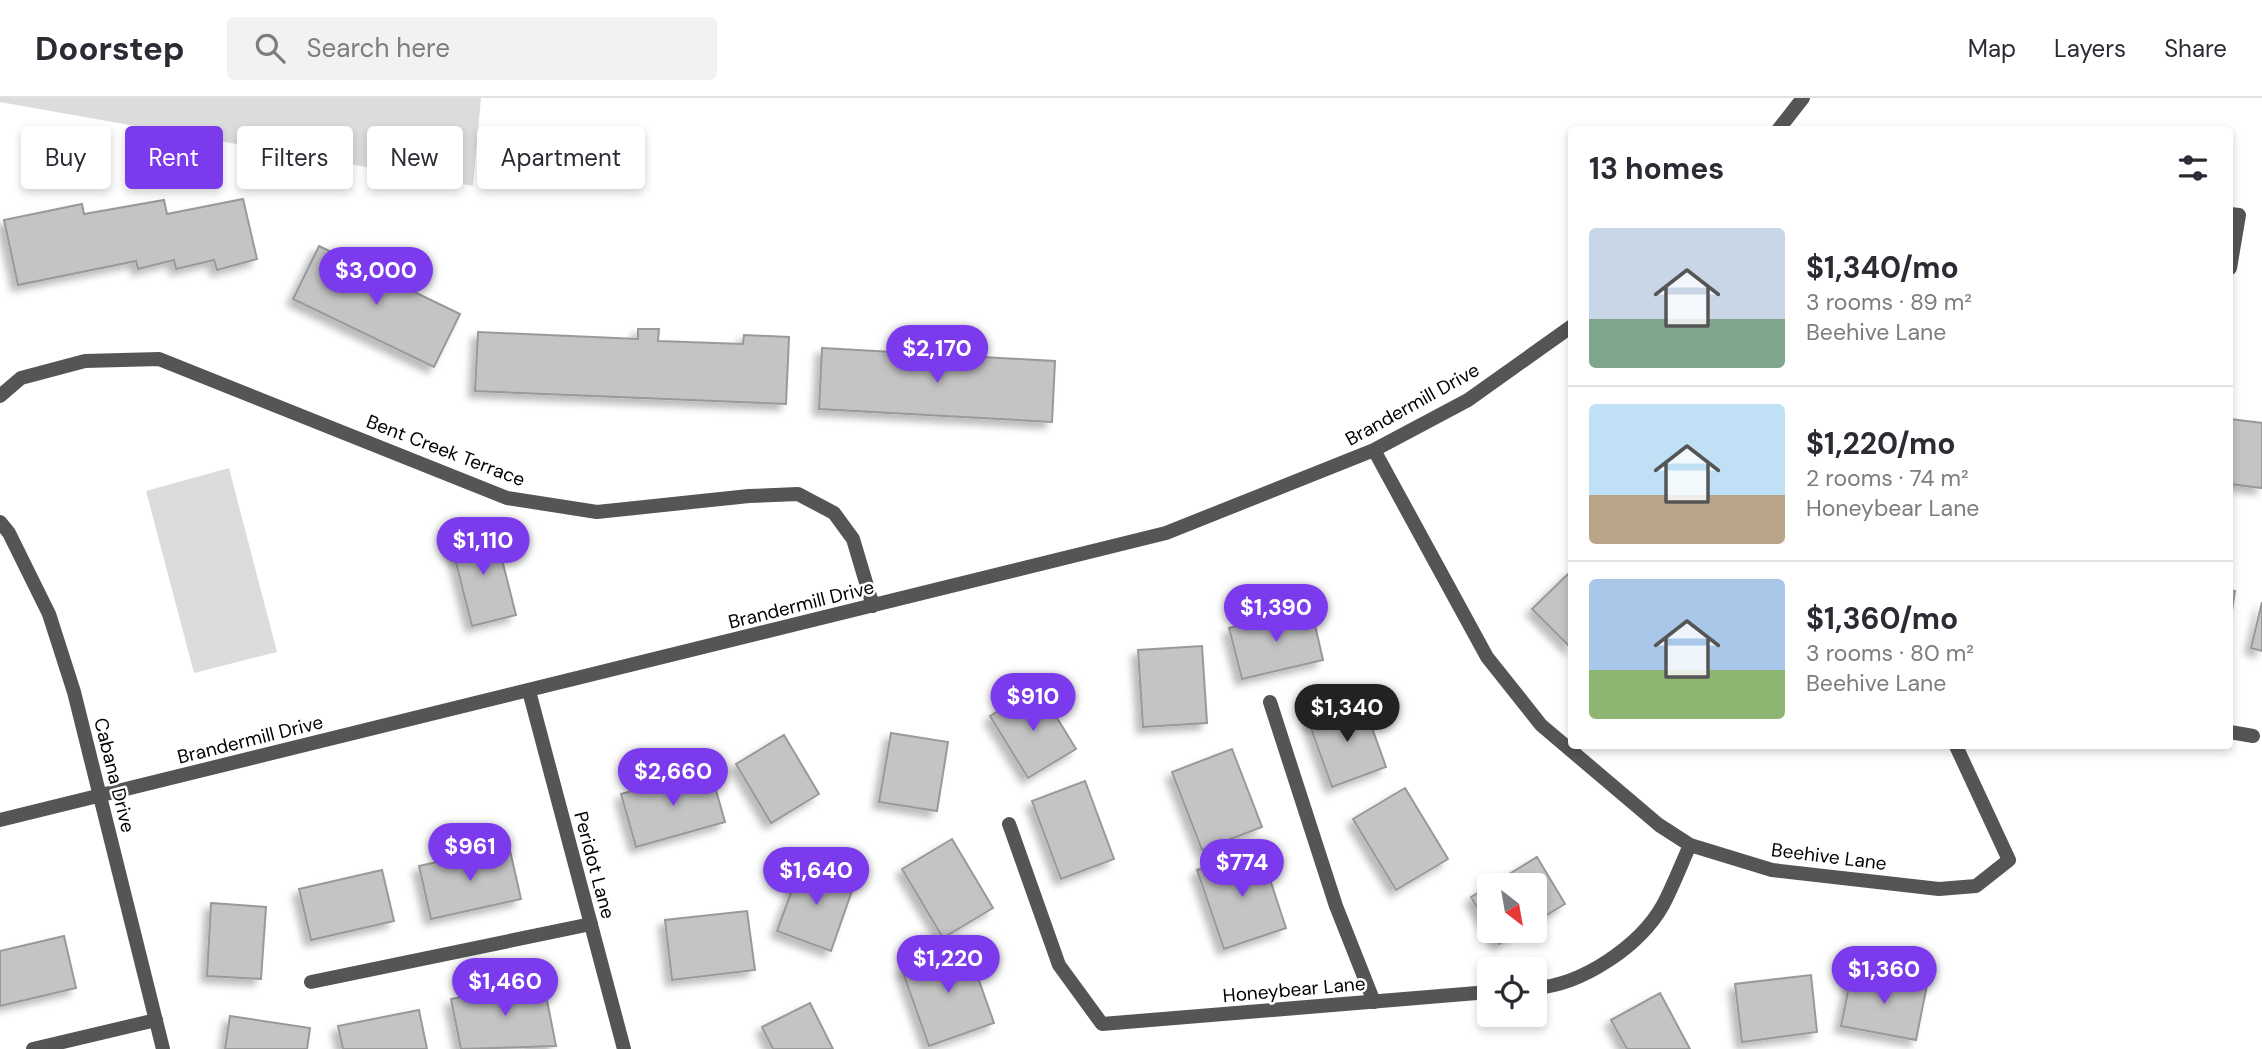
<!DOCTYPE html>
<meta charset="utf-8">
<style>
:root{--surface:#fff;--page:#f2f2f3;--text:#2b2b33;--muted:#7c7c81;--line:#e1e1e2;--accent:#7c3aed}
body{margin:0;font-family:"DM Sans",sans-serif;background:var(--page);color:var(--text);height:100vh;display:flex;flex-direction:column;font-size:26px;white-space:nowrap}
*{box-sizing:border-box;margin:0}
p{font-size:23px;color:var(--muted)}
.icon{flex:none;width:38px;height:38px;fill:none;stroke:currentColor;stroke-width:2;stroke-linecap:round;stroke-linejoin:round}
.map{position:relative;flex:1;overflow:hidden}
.drawer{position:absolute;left:1568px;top:28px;width:665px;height:623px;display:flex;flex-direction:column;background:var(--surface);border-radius:7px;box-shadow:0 4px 10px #0003}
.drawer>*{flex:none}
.hud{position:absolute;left:21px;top:28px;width:665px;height:63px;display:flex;gap:14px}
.needle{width:46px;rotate:149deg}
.buttons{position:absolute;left:1477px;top:775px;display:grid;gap:14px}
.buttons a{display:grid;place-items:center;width:70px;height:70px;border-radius:7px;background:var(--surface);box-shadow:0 4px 10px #0003;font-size:35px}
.price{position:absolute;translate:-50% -60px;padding:0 16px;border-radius:24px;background:var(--accent);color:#fff;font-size:23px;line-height:46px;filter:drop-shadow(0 2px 4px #0008)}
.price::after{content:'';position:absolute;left:50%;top:42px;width:21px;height:16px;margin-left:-10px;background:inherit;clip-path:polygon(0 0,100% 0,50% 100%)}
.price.on{background:#222;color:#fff}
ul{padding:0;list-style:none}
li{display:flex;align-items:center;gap:21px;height:175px;padding:0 21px}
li+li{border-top:2px solid var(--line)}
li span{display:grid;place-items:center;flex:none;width:196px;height:140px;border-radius:7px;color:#555}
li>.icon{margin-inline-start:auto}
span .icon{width:84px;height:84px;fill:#fffc;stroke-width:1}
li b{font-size:30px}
h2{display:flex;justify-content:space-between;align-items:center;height:84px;padding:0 21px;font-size:30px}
.chip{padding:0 24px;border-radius:7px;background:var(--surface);box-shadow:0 4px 10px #0003;font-size:24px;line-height:63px}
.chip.on{background:var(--accent);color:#fff}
header{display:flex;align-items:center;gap:42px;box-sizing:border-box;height:98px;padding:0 35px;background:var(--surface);border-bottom:2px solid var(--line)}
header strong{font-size:33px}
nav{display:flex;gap:38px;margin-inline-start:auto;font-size:24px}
.search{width:490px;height:63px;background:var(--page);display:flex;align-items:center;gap:18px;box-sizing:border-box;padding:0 24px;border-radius:7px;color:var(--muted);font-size:26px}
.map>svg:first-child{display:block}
</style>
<header>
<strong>Doorstep</strong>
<div class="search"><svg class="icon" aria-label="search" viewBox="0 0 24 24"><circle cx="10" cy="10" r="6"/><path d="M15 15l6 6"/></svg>Search here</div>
<nav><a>Map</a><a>Layers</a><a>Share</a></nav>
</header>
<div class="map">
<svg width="2262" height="951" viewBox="0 0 2262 951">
<defs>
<filter id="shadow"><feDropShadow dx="-6" dy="6" stdDeviation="3.5" flood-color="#0004"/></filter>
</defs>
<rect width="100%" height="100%" fill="#fff"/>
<path fill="#dcdcdc" d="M0 0H481L473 88 0 4Z
M229 370 277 554 194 575 146 393Z"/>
<path fill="#c4c4c4" stroke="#999" stroke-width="2" filter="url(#shadow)" d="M243 101 257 161 217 172 214 162 176 171 174 162 138 171 136 163 18 187 4 122 82 106 84 116 164 102 167 116Z
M319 148 460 216 434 269 293 201Z
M638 231H659L658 243 743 246 744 237 789 239 786 306 475 293 478 234 638 241Z
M822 250 1055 263 1052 324 819 311Z
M2230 321 2262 325V390L2230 386Z
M494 430 516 517 472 528 450 441Z
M1572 472V551L1532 511Z
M2230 492 2235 493 2230 526Z
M2262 504V553L2251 550Z
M1311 510 1323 562 1242 581 1229 530Z
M1202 548 1207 625 1143 629 1138 552Z
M1038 589 1076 651 1028 680 990 618Z
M1362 602 1386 669 1332 689 1308 622Z
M891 635 948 644 937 713 879 704Z
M784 637 819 696 771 725 736 666Z
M1232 651 1262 729 1202 752 1172 674Z
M710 671 725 724 636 749 621 696Z
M1085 683 1114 761 1061 781 1032 703Z
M1405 690 1448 761 1396 792 1353 721Z
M952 741 993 810 943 840 902 771Z
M509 748 521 801 431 821 419 768Z
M1260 751 1286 830 1224 851 1197 772Z
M1537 759 1565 806 1535 824V788H1490Z
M802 765 855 784 831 853 777 833Z
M382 772 394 823 311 842 299 791Z
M1489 788V830L1471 799Z
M211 805 266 809 261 881 207 878Z
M747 813 755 872 672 882 665 822Z
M1491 833H1520L1499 846Z
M64 838 76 890 0 908V853Z
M966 846 994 925 929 948 901 869Z
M1852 873 1927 887 1916 942 1841 928Z
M1811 877 1817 934 1742 944 1735 886Z
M543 882 556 948 461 951 451 901Z
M1660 895 1690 951H1627L1611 922Z
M810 905 833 951H773L762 929Z
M419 912 427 951H343L338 928Z
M230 918 310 930 307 951H225Z"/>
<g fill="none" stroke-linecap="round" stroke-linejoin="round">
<path stroke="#555" stroke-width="14" d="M1270 604 1336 808 1374 904
M311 884 591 826
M33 951 156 922"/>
<path stroke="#555" stroke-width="14" d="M1778 32 1803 0
M2230 116 2239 117 2230 170
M0 298 21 280 85 263 159 261 507 400 597 414 749 398 798 396 834 415 853 441 873 508
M1374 352 1487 559 1541 627 1659 727 1690 747 1772 772 1939 791 1976 788 2009 762 1956 648
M0 424 9 435 49 516 74 594 163 951
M529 593 624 951
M2230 634 2253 638
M0 722 1166 435 1374 352 1468 302 1572 228
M1009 726 1059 867 1102 926 1489 894
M1535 890C1582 887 1640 848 1663 807 1673 788 1681 767 1690 747"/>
</g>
<g text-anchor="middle" stroke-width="5" stroke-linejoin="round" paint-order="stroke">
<g font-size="19" fill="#000" stroke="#fff">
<text transform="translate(1412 306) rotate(-29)" y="7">Brandermill Drive</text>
<text transform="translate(446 352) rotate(21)" y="7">Bent Creek Terrace</text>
<text transform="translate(801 506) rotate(-14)" y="7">Brandermill Drive</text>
<text transform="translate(250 641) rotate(-14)" y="7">Brandermill Drive</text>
<text transform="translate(115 677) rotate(76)" y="7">Cabana Drive</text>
<text transform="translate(1829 758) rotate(7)" y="7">Beehive Lane</text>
<text transform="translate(595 767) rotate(75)" y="7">Peridot Lane</text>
<text transform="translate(1294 891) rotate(-5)" y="7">Honeybear Lane</text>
</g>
</g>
</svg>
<div class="buttons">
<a><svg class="needle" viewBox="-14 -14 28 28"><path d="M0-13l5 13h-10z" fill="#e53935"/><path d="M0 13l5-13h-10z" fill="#7c7c81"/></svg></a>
<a><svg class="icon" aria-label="locate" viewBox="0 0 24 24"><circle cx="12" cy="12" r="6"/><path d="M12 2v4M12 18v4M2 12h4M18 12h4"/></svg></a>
</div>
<b class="price" style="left:376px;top:209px">$3,000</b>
<b class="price" style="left:937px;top:287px">$2,170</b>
<b class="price" style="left:483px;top:479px">$1,110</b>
<b class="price" style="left:1276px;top:546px">$1,390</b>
<b class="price" style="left:1033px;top:635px">$910</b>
<b class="price on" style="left:1347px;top:646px">$1,340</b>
<b class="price" style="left:673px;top:710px">$2,660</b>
<b class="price" style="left:470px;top:785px">$961</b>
<b class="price" style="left:1242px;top:801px">$774</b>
<b class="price" style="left:816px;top:809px">$1,640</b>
<b class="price" style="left:948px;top:897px">$1,220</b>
<b class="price" style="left:1884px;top:908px">$1,360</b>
<b class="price" style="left:505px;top:920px">$1,460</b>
<div class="hud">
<a class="chip">Buy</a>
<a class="chip on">Rent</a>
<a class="chip">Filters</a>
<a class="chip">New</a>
<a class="chip">Apartment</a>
</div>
<section class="drawer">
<h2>13 homes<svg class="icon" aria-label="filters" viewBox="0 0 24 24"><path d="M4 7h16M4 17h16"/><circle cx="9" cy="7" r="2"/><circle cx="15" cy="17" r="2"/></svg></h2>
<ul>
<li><span style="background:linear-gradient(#c9d6e8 65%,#7fa58c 0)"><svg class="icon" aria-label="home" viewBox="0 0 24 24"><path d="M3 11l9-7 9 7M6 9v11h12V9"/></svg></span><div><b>$1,340/mo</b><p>3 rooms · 89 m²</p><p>Beehive Lane</p></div></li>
<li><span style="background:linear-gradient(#bfe0f5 65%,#b9a48a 0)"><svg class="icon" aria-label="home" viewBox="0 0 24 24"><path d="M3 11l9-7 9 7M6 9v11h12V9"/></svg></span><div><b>$1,220/mo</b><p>2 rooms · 74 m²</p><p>Honeybear Lane</p></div></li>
<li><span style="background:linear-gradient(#a9c7e8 65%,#8fb573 0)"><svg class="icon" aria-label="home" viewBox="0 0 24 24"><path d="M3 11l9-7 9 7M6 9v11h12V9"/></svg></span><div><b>$1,360/mo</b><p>3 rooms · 80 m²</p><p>Beehive Lane</p></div></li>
</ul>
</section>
</div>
